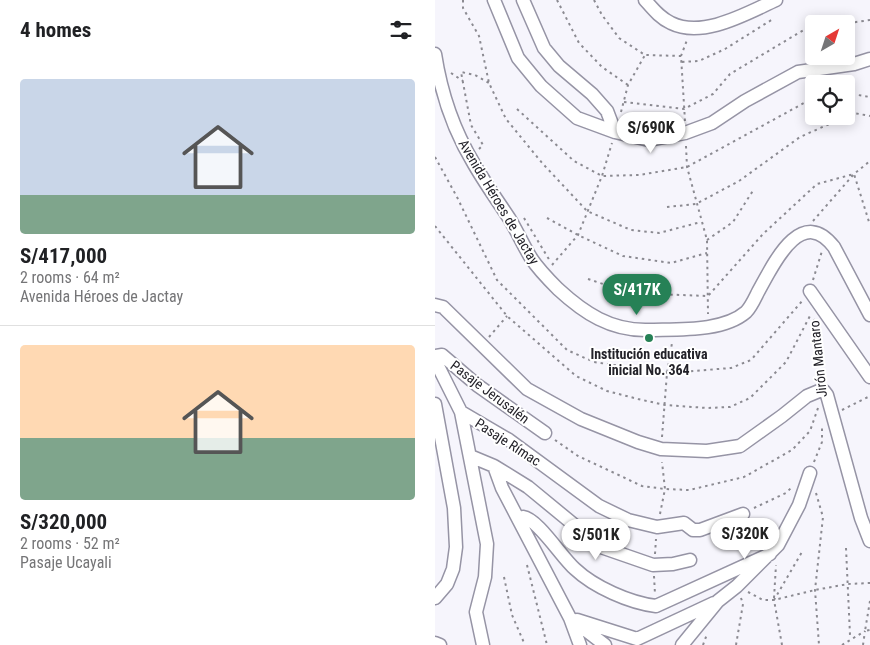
<!DOCTYPE html>
<meta charset="utf-8">
<style>
:root{--surface:#fff;--page:#f6f6f6;--text:#202124;--muted:#757577;--line:#e0e0e0;--accent:#268156}
body{margin:0;font-family:"Roboto Condensed",sans-serif;background:var(--page);color:var(--text);height:100vh;display:flex;flex-direction:column;font-size:19px;white-space:nowrap}
*{box-sizing:border-box;margin:0}
p{font-size:16px;color:var(--muted)}
.icon{flex:none;width:28px;height:28px;fill:none;stroke:currentColor;stroke-width:2;stroke-linecap:round;stroke-linejoin:round}
.map{position:relative;flex:1;overflow:hidden}
.details{display:flex;flex-direction:column;background:var(--surface);width:435px}
.details>*{flex:none}
.needle{width:32px;rotate:39deg}
.buttons{position:absolute;left:370px;top:15px;display:grid;gap:10px}
.buttons a{display:grid;place-items:center;width:50px;height:50px;border-radius:5px;background:var(--surface);box-shadow:0 2px 12px #0003;font-size:25px}
.price{position:absolute;translate:-50% -42px;padding:0 11px;border-radius:18px;background:#fff;color:#222;font-size:16px;line-height:32px;filter:drop-shadow(0 1px 2px #0008)}
.price::after{content:'';position:absolute;left:50%;top:30px;width:15px;height:11px;margin-left:-8px;background:inherit;clip-path:polygon(0 0,100% 0,50% 100%)}
.price.selected{background:var(--accent);color:#fff}
ul{padding:0;list-style:none}
li{display:grid;align-content:center;gap:10px;height:265px;padding:0 20px}
li+li{border-top:1px solid var(--line)}
li span{display:grid;place-items:center;height:155px;border-radius:5px;color:#555}
li>.icon{margin-inline-start:auto}
span .icon{width:90px;height:90px;fill:#fffc;stroke-width:1}
li b{font-size:21px}
h2{display:flex;justify-content:space-between;align-items:center;height:60px;padding:0 20px;font-size:21px}
main{display:flex;flex:1;min-height:0}
.map>svg:first-child{display:block}
</style>
<main>
<section class="details">
<h2>4 homes<svg class="icon" aria-label="filters" viewBox="0 0 24 24"><path d="M4 7h16M4 17h16"/><circle cx="9" cy="7" r="2"/><circle cx="15" cy="17" r="2"/></svg></h2>
<ul>
<li><span style="background:linear-gradient(#c9d6e8 75%,#7fa58c 0)"><svg class="icon" aria-label="home" viewBox="0 0 24 24"><path d="M3 11l9-7 9 7M6 9v11h12V9"/></svg></span><div><b>S/417,000</b><p>2 rooms · 64 m²</p><p>Avenida Héroes de Jactay</p></div></li>
<li><span style="background:linear-gradient(#ffd9b3 60%,#7fa58c 0)"><svg class="icon" aria-label="home" viewBox="0 0 24 24"><path d="M3 11l9-7 9 7M6 9v11h12V9"/></svg></span><div><b>S/320,000</b><p>2 rooms · 52 m²</p><p>Pasaje Ucayali</p></div></li>
</ul>
</section>
<div class="map">
<svg width="435" height="645" viewBox="0 0 435 645">
<rect width="100%" height="100%" fill="#f6f5fc"/>
<g fill="none" stroke-linecap="round" stroke-linejoin="round">
<defs>
<path id="minor" d="M59 0 83 58 106 86 142 118 180 132 214 140 250 133 277 123 310 101 363 72 419 64 435 59
M88 0 109 48 124 66 157 94 172 111 180 132
M210 0C218 9 225 18 236 23 268 39 312 13 341 0
M0 54C6 93 19 131 39 164 50 183 62 200 74 218 82 231 88 245 96 258 104 270 113 279 123 289 149 313 176 331 213 330 243 329 288 332 311 312 316 307 320 298 323 292 338 265 366 204 399 247L435 315
M375 291 435 377
M0 305 8 307 92 389 146 419 203 442 226 449 272 451 305 446 347 416 372 396 384 391H389L392 395 426 518 435 541
M0 356 7 355 42 385 110 433
M0 360 26 412
M0 404 19 508 21 547 18 569 12 584 0 598
M35 456 59 466 67 488 135 618 170 645
M59 466 93 487 166 547 218 565 238 564 255 560
M85 521 88 517C103 519 127 558 140 569 159 587 195 603 221 606L335 554
M135 618 145 645
M142 620 202 639 279 603
M0 643 5 645
M48 645 41 612 50 577 52 544 26 412 74 440 164 506 193 520 222 527 249 523 258 530H265L308 514
M247 645 283 601 302 586 343 545 364 505 375 473"/>
</defs>
<use href="#minor" stroke="#9694a5" stroke-width="15"/>
<path stroke="#8b8a91" stroke-width="2" stroke-dasharray="2.5 4" stroke-linecap="butt" d="M28 0V8L44 36 54 83 71 119 108 164 152 211 196 230 224 233 266 222
M122 0 144 43 167 67 193 85
M159 0 167 15 184 38 210 55 246 56
M407 24 435 20
M247 62 264 61 290 49 338 19
M16 73 28 81
M411 93 435 97
M189 102 249 109 278 94 295 74 372 28 379 27
M82 109 139 161 167 176 204 175 252 167 369 103 379 100
M186 112 193 85 210 55
M250 121 246 56 252 40
M251 146 252 167 272 240 273 314
M44 149 48 145 36 125 26 72 40 75 54 83
M0 157 22 197 62 280 132 350 159 362 232 373 296 368 316 360 368 300
M232 207 261 204 304 181 365 137 419 113 435 116
M89 218 115 261
M112 218 143 235 188 256 236 263 272 253
M378 221 419 174 435 161
M0 226 72 316 141 376 172 391 203 399 230 405 272 408 295 407 315 398 351 362 376 314
M272 240 298 222 319 189
M117 265 143 235 167 176 177 143
M153 279 195 293 273 296 328 234 382 184 419 174 435 225
M378 280 387 251
M379 319 387 379
M54 337 72 316
M407 410 435 396
M227 437 232 373 237 343
M120 440 143 456 207 486 230 489 254 490 309 477 357 450 375 431 383 408
M379 462 387 442V426
M381 493 388 517 380 590 384 645
M319 508 351 493 356 488
M225 514 230 489 227 462
M411 548 415 635
M220 554 221 539
M92 565 112 645
M219 576 220 594
M69 577 77 615 90 645
M313 592 328 600H339L380 590 413 584 435 583
M339 598 341 565
M435 601 430 631 435 630
M268 645 272 634
M301 645 308 604 306 598
M347 645 339 600 367 552
M407 645 430 631
M428 645 430 631"/>
<use href="#minor" stroke="#fff" stroke-width="12"/>
</g>
<circle fill="#268156" stroke="#fff" stroke-width="2" cx="214" cy="338" r="5"/>
<g text-anchor="middle" stroke-width="4" stroke-linejoin="round" paint-order="stroke">
<g font-size="14" fill="#232229" stroke="#fff">
<text transform="translate(64 202) rotate(59)" y="5">Avenida Héroes de Jactay</text>
<text transform="translate(383 359) rotate(-96)" y="5">Jirón Mantaro</text>
<text transform="translate(55 392) rotate(37)" y="5">Pasaje Jerusalén</text>
<text transform="translate(73 442) rotate(33)" y="5">Pasaje Rímac</text>
</g>
<g font-size="14" font-weight="bold" fill="#232229" stroke="#fff">
<text x="214" y="359">Institución educativa<tspan x="214" dy="16">inicial No. 364</tspan></text>
</g>
</g>
</svg>
<div class="buttons">
<a><svg class="needle" viewBox="-14 -14 28 28"><path d="M0-13l5 13h-10z" fill="#e53935"/><path d="M0 13l5-13h-10z" fill="#757577"/></svg></a>
<a><svg class="icon" aria-label="locate" viewBox="0 0 24 24"><circle cx="12" cy="12" r="6"/><path d="M12 2v4M12 18v4M2 12h4M18 12h4"/></svg></a>
</div>
<b class="price" style="left:216px;top:154px">S/690K</b>
<b class="price selected" style="left:202px;top:316px">S/417K</b>
<b class="price" style="left:310px;top:560px">S/320K</b>
<b class="price" style="left:161px;top:561px">S/501K</b>
</div>
</main>
